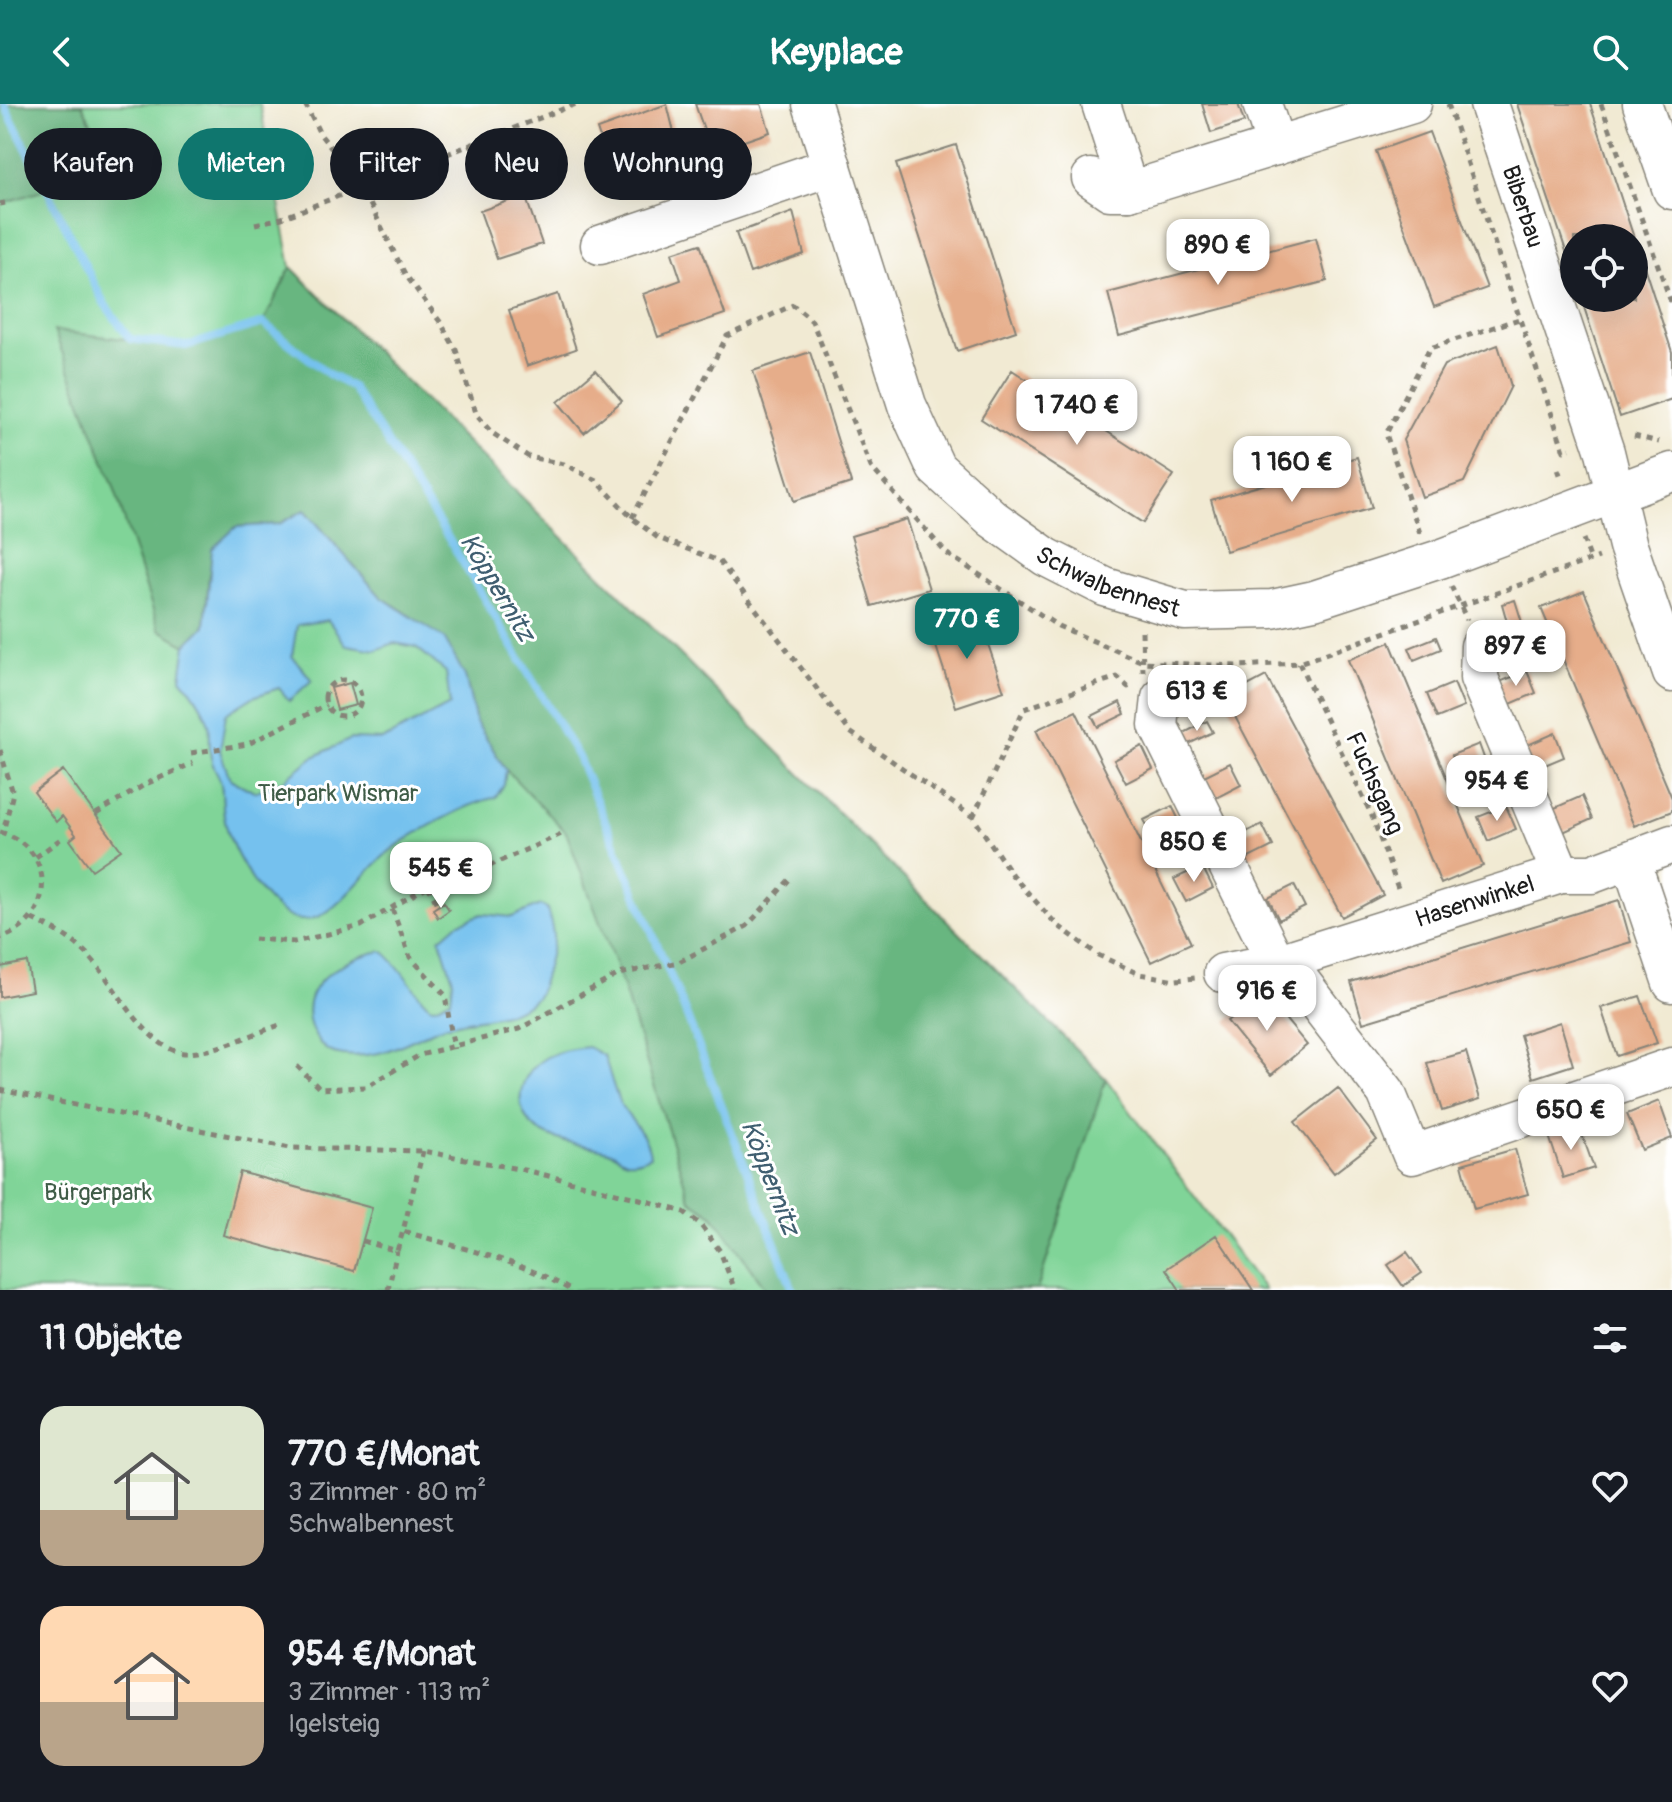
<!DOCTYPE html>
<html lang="de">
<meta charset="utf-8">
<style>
:root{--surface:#171b24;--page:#20242c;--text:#f1f3f6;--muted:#9ea1a6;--accent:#0f766e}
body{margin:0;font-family:Pangolin,sans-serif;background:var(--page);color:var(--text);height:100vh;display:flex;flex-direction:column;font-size:30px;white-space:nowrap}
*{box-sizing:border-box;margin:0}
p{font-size:26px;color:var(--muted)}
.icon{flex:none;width:44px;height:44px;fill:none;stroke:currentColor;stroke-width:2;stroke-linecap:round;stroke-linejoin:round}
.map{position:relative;height:1186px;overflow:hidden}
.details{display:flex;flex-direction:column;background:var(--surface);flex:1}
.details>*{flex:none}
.top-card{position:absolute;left:24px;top:24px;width:800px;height:72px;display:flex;gap:16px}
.tools{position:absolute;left:1560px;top:120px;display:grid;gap:16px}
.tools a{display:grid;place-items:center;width:88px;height:88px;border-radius:50%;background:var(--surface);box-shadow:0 8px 32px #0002;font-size:40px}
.price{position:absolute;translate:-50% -68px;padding:0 18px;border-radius:16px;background:#fff;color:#222;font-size:26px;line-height:52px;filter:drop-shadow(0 2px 4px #0008)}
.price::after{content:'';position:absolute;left:50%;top:48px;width:24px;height:18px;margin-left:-12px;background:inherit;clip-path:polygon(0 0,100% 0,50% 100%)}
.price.current{background:var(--accent);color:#fff}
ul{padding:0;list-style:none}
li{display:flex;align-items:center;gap:24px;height:200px;padding:0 40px}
li span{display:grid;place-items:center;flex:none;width:224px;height:160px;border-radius:24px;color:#555}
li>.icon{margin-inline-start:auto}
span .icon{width:96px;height:96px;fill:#fffc;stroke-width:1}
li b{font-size:34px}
h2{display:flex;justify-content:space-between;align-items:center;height:96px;padding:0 40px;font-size:34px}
.chip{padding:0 28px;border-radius:36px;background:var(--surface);box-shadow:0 8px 32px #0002;font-size:28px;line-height:72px}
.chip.current{background:var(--accent);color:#fff}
header{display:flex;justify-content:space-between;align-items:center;height:104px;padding:0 40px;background:var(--accent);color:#fff;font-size:36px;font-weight:800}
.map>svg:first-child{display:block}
</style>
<header><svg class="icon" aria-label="back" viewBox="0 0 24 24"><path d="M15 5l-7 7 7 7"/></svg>Keyplace<svg class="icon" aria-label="search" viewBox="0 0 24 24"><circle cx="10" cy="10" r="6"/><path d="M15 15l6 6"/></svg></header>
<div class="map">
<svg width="1672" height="1186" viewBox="0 0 1672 1186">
<rect width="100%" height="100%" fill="#fff"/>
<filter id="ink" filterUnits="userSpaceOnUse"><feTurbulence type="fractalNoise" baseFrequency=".0125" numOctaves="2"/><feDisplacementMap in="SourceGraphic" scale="16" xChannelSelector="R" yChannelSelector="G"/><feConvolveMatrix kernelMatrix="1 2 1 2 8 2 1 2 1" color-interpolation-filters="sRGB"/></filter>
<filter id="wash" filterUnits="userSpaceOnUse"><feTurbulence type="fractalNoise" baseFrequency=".006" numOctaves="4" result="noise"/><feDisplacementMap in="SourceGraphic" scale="32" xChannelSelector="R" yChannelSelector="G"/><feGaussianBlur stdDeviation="1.8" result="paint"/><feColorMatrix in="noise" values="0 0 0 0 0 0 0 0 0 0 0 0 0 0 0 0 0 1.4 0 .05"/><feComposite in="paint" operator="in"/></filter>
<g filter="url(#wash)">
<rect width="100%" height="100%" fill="#f1ead3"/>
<path fill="#80d498" stroke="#4e785a" stroke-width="2" d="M0 0H260L291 163 1106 975 1265 1186H0Z"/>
<path fill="#68b680" stroke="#42694e" stroke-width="2" d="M0 0H82L93 23 102 76 61 81 0 100Z
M291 163 1106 975 1037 1186H767L713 1111 690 1096 619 870 566 728 506 666 476 618 465 572 405 508 381 493 305 406 279 420 236 423 209 470 205 522 186 541 159 525 114 383 54 227 186 242 263 219Z"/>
<path fill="#74c1ee" stroke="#486e85" stroke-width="2" fill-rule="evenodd" d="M305 406 381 493 444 534 465 572 476 618 506 666 504 681 495 694C470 697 402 735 383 753 336 798 308 856 253 777 239 756 228 736 224 711 222 701 223 690 221 680 220 672 214 665 212 658 208 646 211 633 209 621 204 603 193 588 181 574L186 541 205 522 212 445 236 423 279 420ZM328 516 346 541 376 546 394 539 416 543 446 568 450 601 382 636 351 635 313 653 283 677 254 688 230 675 220 647 226 610 253 593 279 584 289 597 312 576 292 552 297 521Z
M540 801 547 805C549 814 554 826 553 835 553 843 541 888 537 893 511 919 467 911 434 926 416 934 399 944 379 949 364 952 345 953 331 948 322 945 316 934 312 926 294 879 346 854 382 847 398 856 423 903 433 903 438 903 446 897 451 895L453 876 440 835 457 820 482 810 512 813Z
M588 943 604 952C609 965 615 991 621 1001 631 1018 648 1031 650 1052 644 1055 634 1058 627 1057 621 1056 617 1050 611 1048 587 1040 549 1039 531 1020 511 998 522 967 547 953 560 946 574 945 588 943Z"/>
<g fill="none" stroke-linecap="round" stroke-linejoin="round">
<path stroke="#74c1ee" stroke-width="8" d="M4 0 104 199 130 235 186 242 263 219 330 271 352 283 447 432 578 653 679 892 793 1186"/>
</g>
<g id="blocks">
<path fill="#e6ad8a" d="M667 0 679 48 612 71 597 25Z
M695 0H761L770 28 712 48Z
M1202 0H1238L1244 18 1211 29Z
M1517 0H1590L1634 134H1574V171Z
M1429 28 1487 184 1434 203 1376 47Z
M956 41 1016 227 957 247 896 60Z
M525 91 542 140 497 155 480 107Z
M793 108 804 150 750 169 736 129Z
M1316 134 1327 177 1119 232 1108 189Z
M1635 135 1672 248V295L1620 313 1581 194H1634Z
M700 140 725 210 658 233 643 190 681 176 672 149Z
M558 190 576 245 527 262 509 206Z
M1498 241 1511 282 1464 378 1422 393 1403 336 1444 261Z
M810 248 851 379 794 397 753 267Z
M596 266 622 297 584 329 558 298Z
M1012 266 1174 371 1143 419 981 315Z
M1357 353 1372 404 1226 447 1211 396Z
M907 415 929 485 872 502 851 432Z
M1584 487 1672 694V707L1634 722 1541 504Z
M1515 496 1525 528 1511 532 1502 500Z
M978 511 1004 587 956 603 931 527Z
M1436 533 1441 545 1414 556 1409 544Z
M1390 538 1483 762 1441 780 1348 556Z
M1527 567 1536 589 1506 602 1497 579Z
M1266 572 1383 791 1342 813 1225 594Z
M350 579 356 601 337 606 331 584Z
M1454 579 1464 603 1437 614 1427 590Z
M1120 598 1125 610 1098 623 1092 612Z
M1076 607 1191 839 1151 858 1036 626Z
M1207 617 1213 628 1187 641 1182 630Z
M1555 629 1564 653 1533 666 1523 643Z
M1479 640 1488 665 1461 675 1452 651Z
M1142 642 1153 665 1126 679 1114 656Z
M1230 659 1241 681 1216 694 1204 672Z
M63 666 121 746 92 766 70 736 76 731 62 712 56 718 34 688Z
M1582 692 1592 715 1561 729 1550 706Z
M1172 702 1183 724 1156 738 1144 716Z
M1506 702 1516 725 1488 737 1478 713Z
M1262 720 1273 742 1247 755 1236 733Z
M1202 762 1213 784 1186 798 1174 775Z
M1294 781 1305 803 1279 816 1268 794Z
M1619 796 1631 838 1363 919 1351 878Z
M444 798 449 806 438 814 433 805Z
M27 858 32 887 0 893V863Z
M1263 888 1307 941 1271 971 1227 917Z
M1640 892 1657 939 1617 952 1601 904Z
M1560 918 1573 961 1533 974 1520 931Z
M1466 948 1480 995 1442 1007 1427 959Z
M1338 984 1377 1036 1334 1069 1295 1018Z
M1659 997 1672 1034 1642 1046 1627 1010Z
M1579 1022 1594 1064 1563 1074 1549 1032Z
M1515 1045 1528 1090 1474 1105 1462 1060Z
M240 1068 372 1104 354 1167 223 1131Z
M1216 1131 1253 1186H1180L1166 1165Z
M1407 1148 1422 1169 1403 1182 1388 1161Z"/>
</g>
</g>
<g filter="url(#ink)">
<use href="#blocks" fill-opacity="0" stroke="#868378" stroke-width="2"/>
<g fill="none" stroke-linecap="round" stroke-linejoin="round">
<defs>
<g id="minor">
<path id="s1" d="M812 0 907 301 936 364 993 415 1046 453 1105 483 1185 507 1272 505 1314 496 1440 455 1672 368"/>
<path d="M1101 0 1129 87"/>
<path d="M1262 0 1276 42"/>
<path id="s2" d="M1489 0 1605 348 1628 442 1672 569"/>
<path d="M1642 0 1672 86"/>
<path d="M1091 74 1110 87H1129L1412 0"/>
<path d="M600 141 832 62"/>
<path d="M1480 542 1479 574 1561 770"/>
<path d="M1161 594 1158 621 1276 858"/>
<path d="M1631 757 1672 879"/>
<path d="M1285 857 1386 988 1412 1051 1672 963"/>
<path id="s3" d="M1223 869 1285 857 1561 770H1592L1672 740"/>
</g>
</defs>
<use href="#minor" stroke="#868378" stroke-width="41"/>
<path stroke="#868378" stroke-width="5" stroke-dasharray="6 6" stroke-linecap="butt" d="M305 0 320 30 361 82 405 170 441 219 456 246 477 312 492 329 529 353 564 360 596 376 632 414 658 434 719 457 850 628 973 713 1012 771 1056 820 1098 851 1139 870 1176 876 1195 874
M1448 0 1564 347 1570 345
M1601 0 1672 201
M0 100 5 99
M255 120 282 114 576 0
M1634 332 1659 338
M1558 365 1562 376
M632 414 727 232 793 201 812 217 871 363 946 449 1058 522 1143 558 1236 562 1299 559 1599 453
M1420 429 1386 330 1430 244 1522 214
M1583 435 1591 456
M1451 482 1467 516
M1142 527 1143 568
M1299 559 1372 712 1399 787
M325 594a18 18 0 1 1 36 0a18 18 0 1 1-36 0Z
M0 646 13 689 3 728
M191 649 248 640 326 601
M96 710 146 680 193 659
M973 713 1024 605 1117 573 1128 583 1131 582
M0 728C57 744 56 818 0 834
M36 753 62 734
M428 782 438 802
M392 805 410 853 445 891 454 945
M32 815C53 824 73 835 89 852 114 878 148 950 188 949 219 947 254 929 283 920
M254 835 295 838 361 822 428 782 462 774 566 728
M297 962 320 985 366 983 420 951 519 925 619 870 679 858 747 822 789 776
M0 986 290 1044 423 1047 529 1067 640 1095 684 1108 699 1119 720 1147 735 1186
M423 1047 403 1127C455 1143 524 1157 570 1186
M363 1137 397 1147 403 1127
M388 1186 397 1147"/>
<use href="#minor" stroke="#fff" stroke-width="38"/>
</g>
</g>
<g text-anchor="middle" stroke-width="6" stroke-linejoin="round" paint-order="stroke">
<g font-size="24" fill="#1c1c1c" stroke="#fff">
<text dy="8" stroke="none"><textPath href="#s2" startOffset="108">Biberbau</textPath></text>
<text dy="8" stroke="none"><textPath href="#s1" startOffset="594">Schwalbennest</textPath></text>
<text transform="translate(1375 679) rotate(66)" y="8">Fuchsgang</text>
<text dy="8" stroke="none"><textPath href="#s3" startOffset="262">Hasenwinkel</textPath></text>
</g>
<g font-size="24" fill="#3f5c47" stroke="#fff">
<text x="338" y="697">Tierpark Wismar</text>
<text x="98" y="1096">Bürgerpark</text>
</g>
<g font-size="26" font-style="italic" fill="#3f5e70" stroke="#fff">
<text transform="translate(498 483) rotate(59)" y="9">Köppernitz</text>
<text transform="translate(771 1073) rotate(69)" y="9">Köppernitz</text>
</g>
</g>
</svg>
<div class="tools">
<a><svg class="icon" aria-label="locate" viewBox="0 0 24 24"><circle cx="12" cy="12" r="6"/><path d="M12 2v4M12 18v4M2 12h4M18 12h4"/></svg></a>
</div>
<b class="price" style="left:1218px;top:183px">890 €</b>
<b class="price" style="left:1077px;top:343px">1 740 €</b>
<b class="price" style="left:1292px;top:400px">1 160 €</b>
<b class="price current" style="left:967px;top:557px">770 €</b>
<b class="price" style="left:1516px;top:584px">897 €</b>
<b class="price" style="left:1197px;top:629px">613 €</b>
<b class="price" style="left:1497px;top:719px">954 €</b>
<b class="price" style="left:1194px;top:780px">850 €</b>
<b class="price" style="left:441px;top:806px">545 €</b>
<b class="price" style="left:1267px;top:929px">916 €</b>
<b class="price" style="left:1571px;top:1048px">650 €</b>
<div class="top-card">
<a class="chip">Kaufen</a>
<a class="chip current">Mieten</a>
<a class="chip">Filter</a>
<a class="chip">Neu</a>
<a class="chip">Wohnung</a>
</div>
</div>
<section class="details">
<h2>11 Objekte<svg class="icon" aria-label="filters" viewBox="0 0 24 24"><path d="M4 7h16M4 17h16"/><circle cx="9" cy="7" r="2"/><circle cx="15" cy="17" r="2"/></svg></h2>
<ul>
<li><span style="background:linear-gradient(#dfe7d0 65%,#b9a48a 0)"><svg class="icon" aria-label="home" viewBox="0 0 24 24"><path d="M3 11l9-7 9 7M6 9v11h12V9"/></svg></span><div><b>770 €/Monat</b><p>3 Zimmer · 80 m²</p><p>Schwalbennest</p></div><svg class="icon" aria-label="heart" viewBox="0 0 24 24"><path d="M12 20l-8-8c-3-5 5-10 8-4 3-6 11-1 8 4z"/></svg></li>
<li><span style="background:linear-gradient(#ffd9b3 60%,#b9a48a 0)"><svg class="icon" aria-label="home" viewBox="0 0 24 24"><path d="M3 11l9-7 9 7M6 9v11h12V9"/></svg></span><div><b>954 €/Monat</b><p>3 Zimmer · 113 m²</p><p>Igelsteig</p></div><svg class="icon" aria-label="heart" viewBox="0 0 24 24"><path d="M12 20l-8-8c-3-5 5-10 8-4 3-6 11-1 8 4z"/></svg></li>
</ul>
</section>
